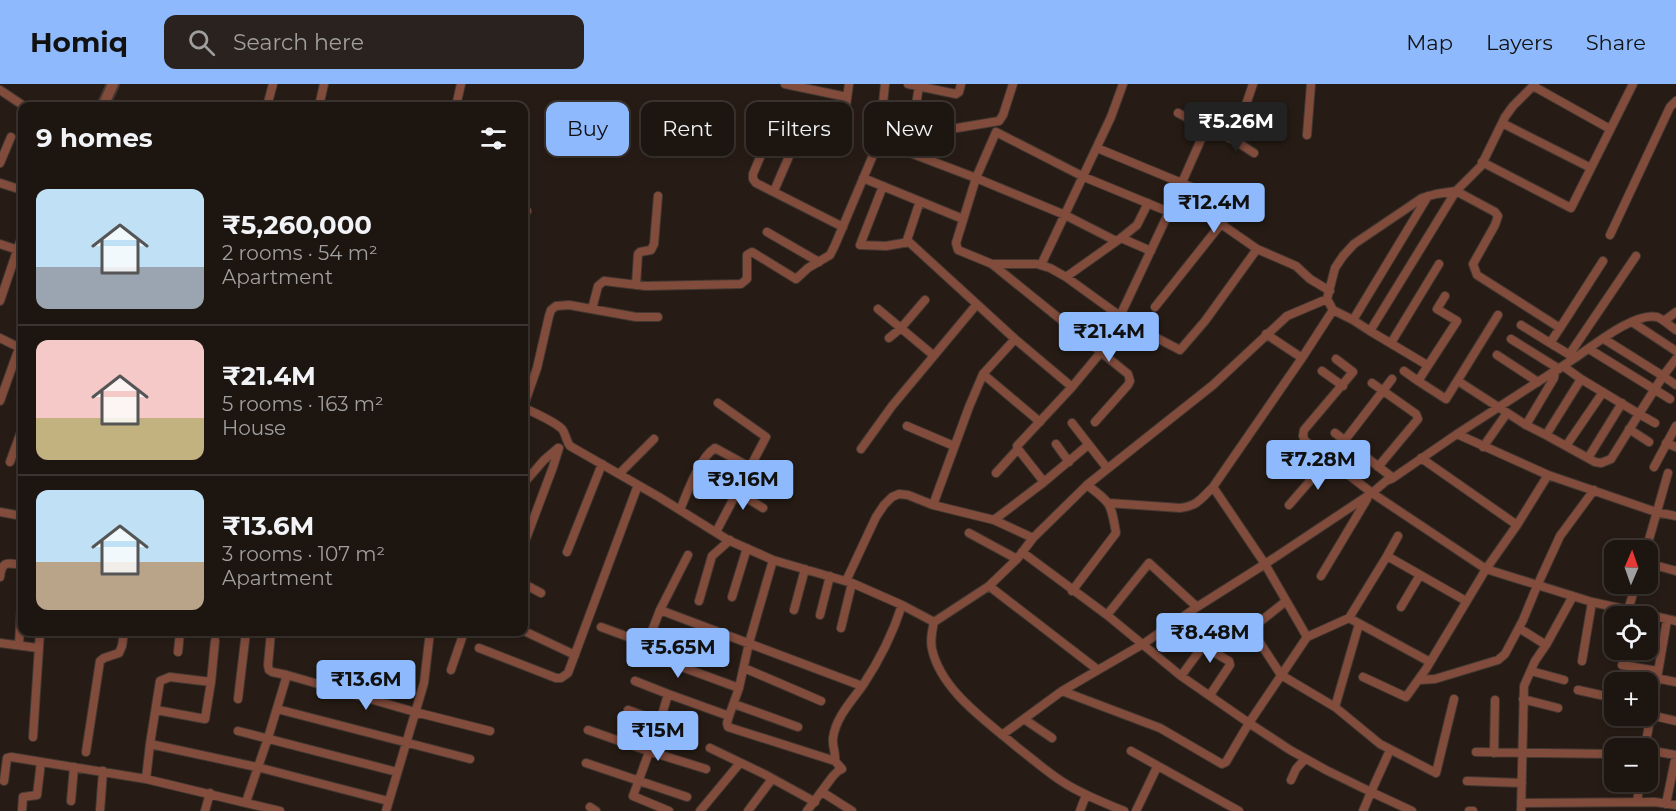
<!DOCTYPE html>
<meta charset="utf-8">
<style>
:root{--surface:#1d1510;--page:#2a221e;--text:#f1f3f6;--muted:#a09f9f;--line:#3b3430;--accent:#8eb9fd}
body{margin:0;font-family:Montserrat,sans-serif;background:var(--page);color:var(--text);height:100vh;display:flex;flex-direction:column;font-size:22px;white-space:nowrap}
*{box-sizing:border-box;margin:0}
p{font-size:20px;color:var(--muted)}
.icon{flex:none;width:33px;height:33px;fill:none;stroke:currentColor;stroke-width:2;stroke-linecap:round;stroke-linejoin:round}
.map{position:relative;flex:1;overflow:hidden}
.drawer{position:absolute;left:18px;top:18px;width:510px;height:534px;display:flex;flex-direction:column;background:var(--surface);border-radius:12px;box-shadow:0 3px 9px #0003,0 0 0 2px var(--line)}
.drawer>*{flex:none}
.hud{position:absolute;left:546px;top:18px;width:570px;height:54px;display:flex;gap:12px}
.needle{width:39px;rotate:2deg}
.tools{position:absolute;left:1604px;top:456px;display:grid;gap:12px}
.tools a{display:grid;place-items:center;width:54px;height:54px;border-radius:12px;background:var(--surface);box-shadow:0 3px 9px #0003,0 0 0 2px var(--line);font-size:30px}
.price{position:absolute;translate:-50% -51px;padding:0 14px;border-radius:6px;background:var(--accent);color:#111;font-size:20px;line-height:39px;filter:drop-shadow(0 2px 3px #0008)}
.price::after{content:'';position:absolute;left:50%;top:36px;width:18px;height:14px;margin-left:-9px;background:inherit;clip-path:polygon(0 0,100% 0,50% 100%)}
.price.current{background:#222;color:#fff}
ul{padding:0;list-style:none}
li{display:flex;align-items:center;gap:18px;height:150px;padding:0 18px}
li+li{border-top:2px solid var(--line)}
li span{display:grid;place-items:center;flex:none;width:168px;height:120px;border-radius:12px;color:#555}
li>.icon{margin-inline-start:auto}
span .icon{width:72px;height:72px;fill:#fffc;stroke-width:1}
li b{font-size:26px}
h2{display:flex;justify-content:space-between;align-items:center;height:72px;padding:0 18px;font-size:26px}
.chip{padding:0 21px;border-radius:12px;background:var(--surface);box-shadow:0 3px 9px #0003,0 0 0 2px var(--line);font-size:21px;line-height:54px}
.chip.current{background:var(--accent);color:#111}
header{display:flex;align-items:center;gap:36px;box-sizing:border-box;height:84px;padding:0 30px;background:var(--accent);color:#111}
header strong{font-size:28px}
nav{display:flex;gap:33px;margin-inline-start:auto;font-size:21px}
.search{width:420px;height:54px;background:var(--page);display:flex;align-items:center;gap:15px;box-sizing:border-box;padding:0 21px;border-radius:12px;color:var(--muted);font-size:22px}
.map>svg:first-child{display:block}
</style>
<header>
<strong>Homiq</strong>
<div class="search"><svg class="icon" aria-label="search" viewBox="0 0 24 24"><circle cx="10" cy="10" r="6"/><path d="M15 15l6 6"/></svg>Search here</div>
<nav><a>Map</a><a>Layers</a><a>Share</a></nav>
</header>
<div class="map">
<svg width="1676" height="727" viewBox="0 0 1676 727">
<rect width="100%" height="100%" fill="#271c15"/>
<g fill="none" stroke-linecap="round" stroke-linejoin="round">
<defs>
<path id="minor" d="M785 0 847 13
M908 0 956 10 959 8 961 0
M1013 0 1003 31 999 37 879 57 976 94 956 159 958 166 992 180H1037L1050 184 1066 193 1120 232
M1253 0 1234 56 1211 46 1203 51 1169 128 1120 232 1126 238 1180 266 1205 237 1257 165 1296 182 1310 195 1330 207
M1533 2 1610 45
M0 6 24 22
M267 22 273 0
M319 22 324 0
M456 22 461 0
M1178 29 1211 46
M1502 39 1591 84
M1307 51 1311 0
M911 52 919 2
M1234 56 1254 69
M1097 64 1235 121 1221 140 1257 165
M1482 78 1571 124 1633 0
M0 79 11 53
M863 94 963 135
M0 99 22 106
M883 102 860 161 886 162 909 158 1015 255 1072 303
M774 107 797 54
M524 127H527
M843 143 756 99 753 95V90L769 52 776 49 840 64 849 0
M767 148 819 178
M1610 151 1670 23 1676 17
M1121 154 1151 167
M1116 157 1065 131 976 94 996 48 1084 93 1169 128
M906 159 920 117
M0 160 18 166
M992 180 1128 290 1130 297 1128 301 1095 338
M1041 181 1111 33 1123 0
M1066 193 1121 154 1137 141 1148 119
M636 201 638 170 640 168 651 166 654 160 658 112
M1445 212 1437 225 1457 237 1418 297 1446 315 1498 231
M1327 215 1333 226 1353 236 1370 247 1456 107 1495 128 1498 132 1495 141 1473 180 1477 191 1560 244 1550 259 1575 274C1593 262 1634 228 1657 233 1663 235 1670 242 1676 246
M0 217 22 152
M1155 223 1221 140
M592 225 598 202 604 197 646 202 741 200 747 195V171L752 168 796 195 808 184 830 171 835 161 879 57 885 0
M878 225 933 271
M1353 236 1428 112
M1664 237 1676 228
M1632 238 1676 267
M1521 241 1550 259
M1560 244 1603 177
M1370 247 1427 281
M1266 250 1302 274
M0 254 22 265
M889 254 901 244 925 216
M1511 255 1559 285
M1391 259 1439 180
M1589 265 1670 315
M1497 271 1538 298
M1569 271 1636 172
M1336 275 1353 288 1304 346 1303 352 1305 357 1372 409 1486 485 1592 518 1628 526 1636 500
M1676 275 1663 292 1676 301
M1322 287 1343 302
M1404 287 1418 297
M983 290 1040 338
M1581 295 1639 330 1663 292 1604 255
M1458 297 1526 341 1546 351 1581 295 1563 282
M1372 299 1416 330 1418 335 1378 383
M0 317 19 264
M524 321 537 284 549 232 551 226 556 222 569 221 636 233H658
M524 324C533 328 555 338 562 345 566 350 566 357 570 362L659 413 728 456 773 476 852 499 902 521 934 538C932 547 930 556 932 565 941 607 988 638 1018 664 1034 676 1049 690 1066 700 1084 711 1104 719 1124 727
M1072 339 1107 384
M1526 341 1554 294 1555 287
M907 342 954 362
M1629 345 1649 358
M1335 349 1393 394
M1457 350 1575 274
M1546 351 1595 378 1601 379 1611 375 1639 330 1655 339
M1345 356 1392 295
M1666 359 1676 363
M1056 360 1069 378
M1088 361 1044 398 1018 365 1017 362 1072 303 1126 238
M1566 362 1603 308
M1483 363 1507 329
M861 365 892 322 977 220
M1421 374 1517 441
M1588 374 1622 319
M10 378 22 345
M1654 383 1676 342
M996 389 1018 365
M619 390 654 355
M524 399 544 376 558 364
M1213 403 1302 274 1333 226
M737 408 763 424
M1109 419 1180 424C1197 422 1201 415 1213 403L1265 480 1197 523
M933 421 969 323 983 290 1015 255
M1289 421 1329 375
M680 426C687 409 700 373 715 364L766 392
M0 428 22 432
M994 436 1044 398
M716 448 766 353 718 319
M969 449 1017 475
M524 460 553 383 559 364
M1646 466 1668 389
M567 468 602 380
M1022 468 1107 531 1181 592 1249 639 1307 553
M1387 472 1398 452
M1647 479 1676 487
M1321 492 1367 415
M0 493C2 476 8 479 22 481
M846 497 876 433 884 421 892 413 899 410 908 411 933 421 994 436 1033 454
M524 500 541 509
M989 502 1098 586 1143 560 1197 523 1149 479 1107 531
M1072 507 1116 449C1111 419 1111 419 1087 401
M732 513 747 464
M699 517 712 472 730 456
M1286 517 1251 545 1281 591 1335 623 1380 660 1436 689 1454 615
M1401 523 1420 491
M660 526 862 602
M794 526 805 485
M1628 526 1676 537
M820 531 830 492
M1349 534 1387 472 1466 517
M934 538 989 502 1017 475 1033 454 1087 401 1213 301 1287 232 1327 215 1335 184 1343 172 1354 160 1422 114 1436 110 1456 107 1481 82 1505 33 1513 22 1535 0
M601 543 642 558H646L650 552 660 526 688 471
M841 544 852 499
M1519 544 1546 561
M524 547 575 571
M271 548 268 581 269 586 272 588 287 591 415 628 490 647
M646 558 652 572 739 604
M1647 558 1662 561
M0 559 38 564
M19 561 22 507
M479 564 556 594H561L568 589 638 401
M178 568 180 548
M1582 577 1592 518
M1430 578 1349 534 1307 553 1265 480 1372 409 1386 397 1393 394 1457 350 1548 391 1656 428 1676 432
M1622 581 1657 587
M744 584 821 617
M451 586 464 548
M1531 587 1564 596
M1181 592 1203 562 1229 577 1230 581 1210 611
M1363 593 1406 613 1426 585 1486 485 1517 441 1548 391
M1656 594 1676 598
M1419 596 1435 595 1498 576 1505 570 1523 536 1537 502 1560 452 1594 406
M635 597 668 610
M1578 606 1614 614
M1062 607 1160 644 1222 680 1226 678 1249 639 1290 666 1326 686 1371 708 1390 666
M238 615 246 548
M1523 615 1558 624
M734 620 798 643
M1335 623 1359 540
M277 625 470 675
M156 626 205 635 211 598
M628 626 692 649
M1650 631 1676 637
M729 632 739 604 749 559 773 476
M1024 635 1052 654
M588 646 648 667 706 685
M238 647 397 688
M1002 651 1062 607 1098 586
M33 653 40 548
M150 660 257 683 388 717
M710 664 764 690 815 718
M1645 664 1667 536
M1647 666 1676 671
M1131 667 1239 727
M86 668 100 577 104 574 119 569 122 562 124 548
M1476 668 1614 670
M1494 669 1495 616
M586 679 687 713
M146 695 150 660 160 597 170 593 211 598 215 557
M1291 696 1296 685 1305 675
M4 697 7 674 11 673 146 695 280 727
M1467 697 1522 699
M822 708 852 727
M71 717 74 683
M246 718 268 654 287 591
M1637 718 1640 698
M1521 719 1655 718 1676 721
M1666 720 1676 671
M590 723 596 727
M22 727 23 713 37 711 41 678
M100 727 103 687
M205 727 210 709
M386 727 424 599 430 548
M669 727 633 712 660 638 668 610 729 632 727 639 728 643 835 677
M700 727 740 679
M748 727 772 695
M807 727 833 692 838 687 842 685 835 677C836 669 832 662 833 654 836 633 851 618 863 601 879 577 893 549 902 521
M1080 727 1086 711
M1136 727 1157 683
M1363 727 1371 708 1412 727
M1469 727H1473
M1521 727 1524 602 1535 577 1546 561 1573 512"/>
<path id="tertiary" d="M103 22 113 0"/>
</defs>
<use href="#minor" stroke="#423831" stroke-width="10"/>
<use href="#tertiary" stroke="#423831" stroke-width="14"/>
<use href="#minor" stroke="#824c3c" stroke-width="8"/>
<use href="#tertiary" stroke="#824c3c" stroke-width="10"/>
</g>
</svg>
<div class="tools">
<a><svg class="needle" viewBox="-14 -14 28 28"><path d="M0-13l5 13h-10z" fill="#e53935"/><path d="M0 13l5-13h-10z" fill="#a09f9f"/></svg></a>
<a><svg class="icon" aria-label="locate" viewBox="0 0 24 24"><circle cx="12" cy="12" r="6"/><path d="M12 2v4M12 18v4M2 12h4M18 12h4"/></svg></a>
<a>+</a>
<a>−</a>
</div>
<b class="price current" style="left:1236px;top:69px">₹5.26M</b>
<b class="price" style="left:1214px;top:150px">₹12.4M</b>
<b class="price" style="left:1109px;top:279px">₹21.4M</b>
<b class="price" style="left:1318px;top:407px">₹7.28M</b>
<b class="price" style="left:743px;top:427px">₹9.16M</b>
<b class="price" style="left:1210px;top:580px">₹8.48M</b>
<b class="price" style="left:678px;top:595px">₹5.65M</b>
<b class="price" style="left:366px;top:627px">₹13.6M</b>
<b class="price" style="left:658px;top:678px">₹15M</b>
<div class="hud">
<a class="chip current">Buy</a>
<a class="chip">Rent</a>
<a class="chip">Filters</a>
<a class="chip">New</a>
</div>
<section class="drawer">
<h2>9 homes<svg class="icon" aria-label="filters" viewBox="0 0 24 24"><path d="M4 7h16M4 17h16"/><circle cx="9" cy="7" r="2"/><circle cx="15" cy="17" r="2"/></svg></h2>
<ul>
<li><span style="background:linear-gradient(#bfe0f5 65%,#9aa5b1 0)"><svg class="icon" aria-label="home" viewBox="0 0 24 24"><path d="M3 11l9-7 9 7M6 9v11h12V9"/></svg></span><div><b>₹5,260,000</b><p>2 rooms · 54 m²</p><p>Apartment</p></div></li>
<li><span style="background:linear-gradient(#f6c9c9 65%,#c2b280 0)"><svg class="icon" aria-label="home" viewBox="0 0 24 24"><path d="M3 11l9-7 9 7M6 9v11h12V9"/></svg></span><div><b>₹21.4M</b><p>5 rooms · 163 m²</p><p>House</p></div></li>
<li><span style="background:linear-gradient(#bfe0f5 60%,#b9a48a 0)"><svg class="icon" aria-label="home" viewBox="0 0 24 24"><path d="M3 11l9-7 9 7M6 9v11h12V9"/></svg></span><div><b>₹13.6M</b><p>3 rooms · 107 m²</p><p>Apartment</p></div></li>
</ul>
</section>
</div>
